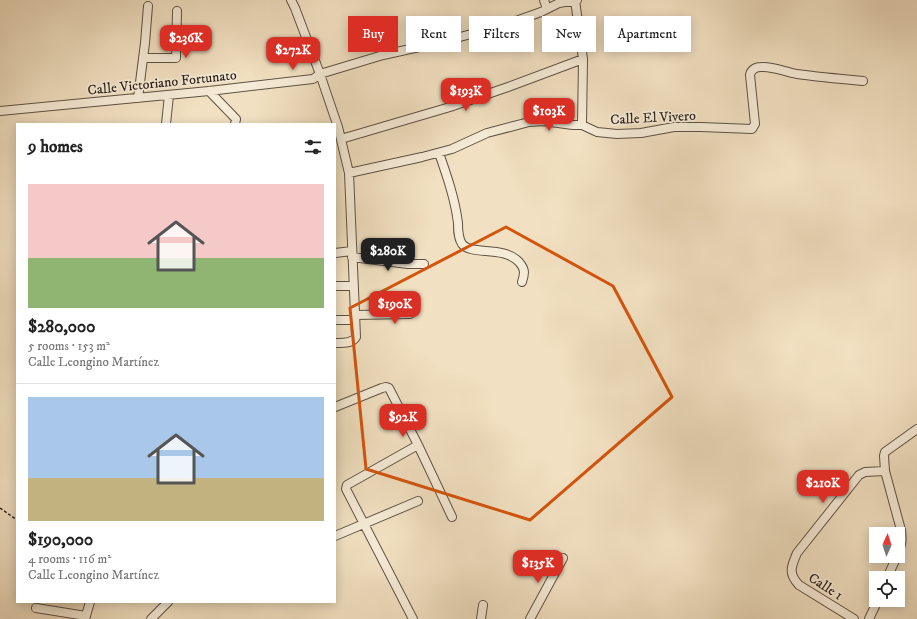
<!DOCTYPE html>
<meta charset="utf-8">
<style>
:root{--surface:#fff;--page:#f6f6f6;--text:#222;--muted:#767676;--line:#e0e0e0;--accent:#d93025}
body{margin:0;font-family:"IM FELL DW Pica",serif;background:var(--page);color:var(--text);height:100vh;display:flex;flex-direction:column;font-size:15px;white-space:nowrap}
*{box-sizing:border-box;margin:0}
p{font-size:13px;color:var(--muted)}
.icon{flex:none;width:22px;height:22px;fill:none;stroke:currentColor;stroke-width:2;stroke-linecap:round;stroke-linejoin:round}
.map{position:relative;flex:1;overflow:hidden}
.side{position:absolute;left:16px;top:123px;width:320px;height:480px;display:flex;flex-direction:column;background:var(--surface);border-radius:0px;box-shadow:0 2px 10px #0003}
.side>*{flex:none}
.top-card{position:absolute;left:348px;top:16px;width:380px;height:36px;display:flex;gap:8px}
.needle{width:26px;rotate:3deg}
.buttons{position:absolute;left:869px;top:527px;display:grid;gap:8px}
.buttons a{display:grid;place-items:center;width:36px;height:36px;border-radius:0px;background:var(--surface);box-shadow:0 2px 10px #0003;font-size:20px}
.price{position:absolute;translate:-50% -34px;padding:0 9px;border-radius:8px;background:var(--accent);color:#fff;font-size:13px;line-height:26px;filter:drop-shadow(0 1px 2px #0008)}
.price::after{content:'';position:absolute;left:50%;top:24px;width:12px;height:9px;margin-left:-6px;background:inherit;clip-path:polygon(0 0,100% 0,50% 100%)}
.price.active{background:#222;color:#fff}
ul{padding:0;list-style:none}
li{display:grid;align-content:center;gap:8px;height:212px;padding:0 12px}
li+li{border-top:1px solid var(--line)}
li span{display:grid;place-items:center;height:124px;border-radius:0px;color:#555}
li>.icon{margin-inline-start:auto}
span .icon{width:72px;height:72px;fill:#fffc;stroke-width:1}
li b{font-size:17px}
h2{display:flex;justify-content:space-between;align-items:center;height:48px;padding:0 12px;font-size:17px}
.pill{padding:0 14px;border-radius:0px;background:var(--surface);box-shadow:0 2px 10px #0003;font-size:14px;line-height:36px}
.pill.active{background:var(--accent);color:#fff}
.map>svg:first-child{display:block}
</style>
<div class="map">
<svg width="917" height="619" viewBox="0 0 917 619">
<rect width="100%" height="100%" fill="#f1e0c1"/>
<filter id="stains"><feTurbulence type="fractalNoise" baseFrequency=".005" numOctaves="4"/><feColorMatrix values="0 0 0 0 .2 0 0 0 0 .09 0 0 0 0 .02 0 0 0 .5 -.17"/></filter>
<radialGradient id="worn" r=".72"><stop offset=".6" stop-color="#630" stop-opacity="0"/><stop offset="1" stop-color="#630" stop-opacity=".3"/></radialGradient>
<g fill="none" stroke-linecap="round" stroke-linejoin="round">
<defs>
<path id="minor" d="M291 0 295 8 320 74 338 127 349 173 356 337C352 344 342 343 335 343
M544 0 547 9
M575 0 583 59 582 125
M143 58H176L177 11
M209 91 236 119 235 124
M138 98 145 43 148 6
M0 111 209 91 313 79 320 74 383 55 433 44 502 26 541 12 559 3 577 0
M166 124 169 95
M341 139 450 107 508 87 583 59
M439 153C447 176 455 199 458 223 458 230 458 238 462 244 472 256 503 245 519 262 525 269 525 273 522 282
M349 173 422 157 452 149 487 133 529 122 543 121 573 125H582L597 132 617 134 641 133 674 127H701L752 129 755 124 750 75C751 70 755 67 761 67 773 66 785 72 797 74 819 77 841 79 863 81
M335 253 352 251
M352 257 408 264H424
M335 286H354
M355 315 410 314 413 310 414 304
M335 320H355
M335 407 382 388 386 387 389 388 418 445 452 517
M335 536 418 501
M898 553C902 545 902 539 901 530L885 471 884 456 885 452 917 429
M887 578 897 556
M36 608 86 616
M85 619 90 602
M151 619 168 602
M413 619 346 489 347 485 418 445
M481 619 483 605
M530 619 563 558
M854 619 799 585C788 573 791 567 797 553L859 475 865 472 885 471
M869 619 878 600"/>
</defs>
<use href="#minor" stroke="#5e5244" stroke-width="10"/>
<path stroke="#2d221a" stroke-width="1.5" stroke-dasharray="3 2" stroke-linecap="butt" d="M0 508 17 520"/>
<use href="#minor" stroke="#f6ebd7" stroke-width="8"/>
</g>
<path fill="none" stroke="#d5540d" stroke-width="3" stroke-linejoin="round" d="M506 227 613 286 672 397 530 520 366 469 350 308Z"/>
<g text-anchor="middle" stroke-width="3.5" stroke-linejoin="round" paint-order="stroke">
<g font-size="14" fill="#2d221a" stroke="#f6ebd7">
<text transform="translate(162 82) rotate(-6)" y="5">Calle Victoriano Fortunato</text>
<text transform="translate(653 117) rotate(-3)" y="5">Calle El Vivero</text>
<text transform="translate(826 586) rotate(33)" y="5">Calle 1</text>
</g>
</g>
<rect width="100%" height="100%" filter="url(#stains)"/>
<rect width="100%" height="100%" fill="url(#worn)"/>
</svg>
<div class="buttons">
<a><svg class="needle" viewBox="-14 -14 28 28"><path d="M0-13l5 13h-10z" fill="#e53935"/><path d="M0 13l5-13h-10z" fill="#767676"/></svg></a>
<a><svg class="icon" aria-label="locate" viewBox="0 0 24 24"><circle cx="12" cy="12" r="6"/><path d="M12 2v4M12 18v4M2 12h4M18 12h4"/></svg></a>
</div>
<b class="price" style="left:186px;top:59px">$236K</b>
<b class="price" style="left:293px;top:71px">$272K</b>
<b class="price" style="left:466px;top:112px">$193K</b>
<b class="price" style="left:549px;top:132px">$103K</b>
<b class="price active" style="left:388px;top:272px">$280K</b>
<b class="price" style="left:395px;top:325px">$190K</b>
<b class="price" style="left:403px;top:438px">$92K</b>
<b class="price" style="left:823px;top:504px">$210K</b>
<b class="price" style="left:538px;top:584px">$135K</b>
<div class="top-card">
<a class="pill active">Buy</a>
<a class="pill">Rent</a>
<a class="pill">Filters</a>
<a class="pill">New</a>
<a class="pill">Apartment</a>
</div>
<section class="side">
<h2>9 homes<svg class="icon" aria-label="filters" viewBox="0 0 24 24"><path d="M4 7h16M4 17h16"/><circle cx="9" cy="7" r="2"/><circle cx="15" cy="17" r="2"/></svg></h2>
<ul>
<li><span style="background:linear-gradient(#f6c9c9 60%,#8fb573 0)"><svg class="icon" aria-label="home" viewBox="0 0 24 24"><path d="M3 11l9-7 9 7M6 9v11h12V9"/></svg></span><div><b>$280,000</b><p>5 rooms · 153 m²</p><p>Calle Leongino Martínez</p></div></li>
<li><span style="background:linear-gradient(#a9c7e8 65%,#c2b280 0)"><svg class="icon" aria-label="home" viewBox="0 0 24 24"><path d="M3 11l9-7 9 7M6 9v11h12V9"/></svg></span><div><b>$190,000</b><p>4 rooms · 116 m²</p><p>Calle Leongino Martínez</p></div></li>
</ul>
</section>
</div>
